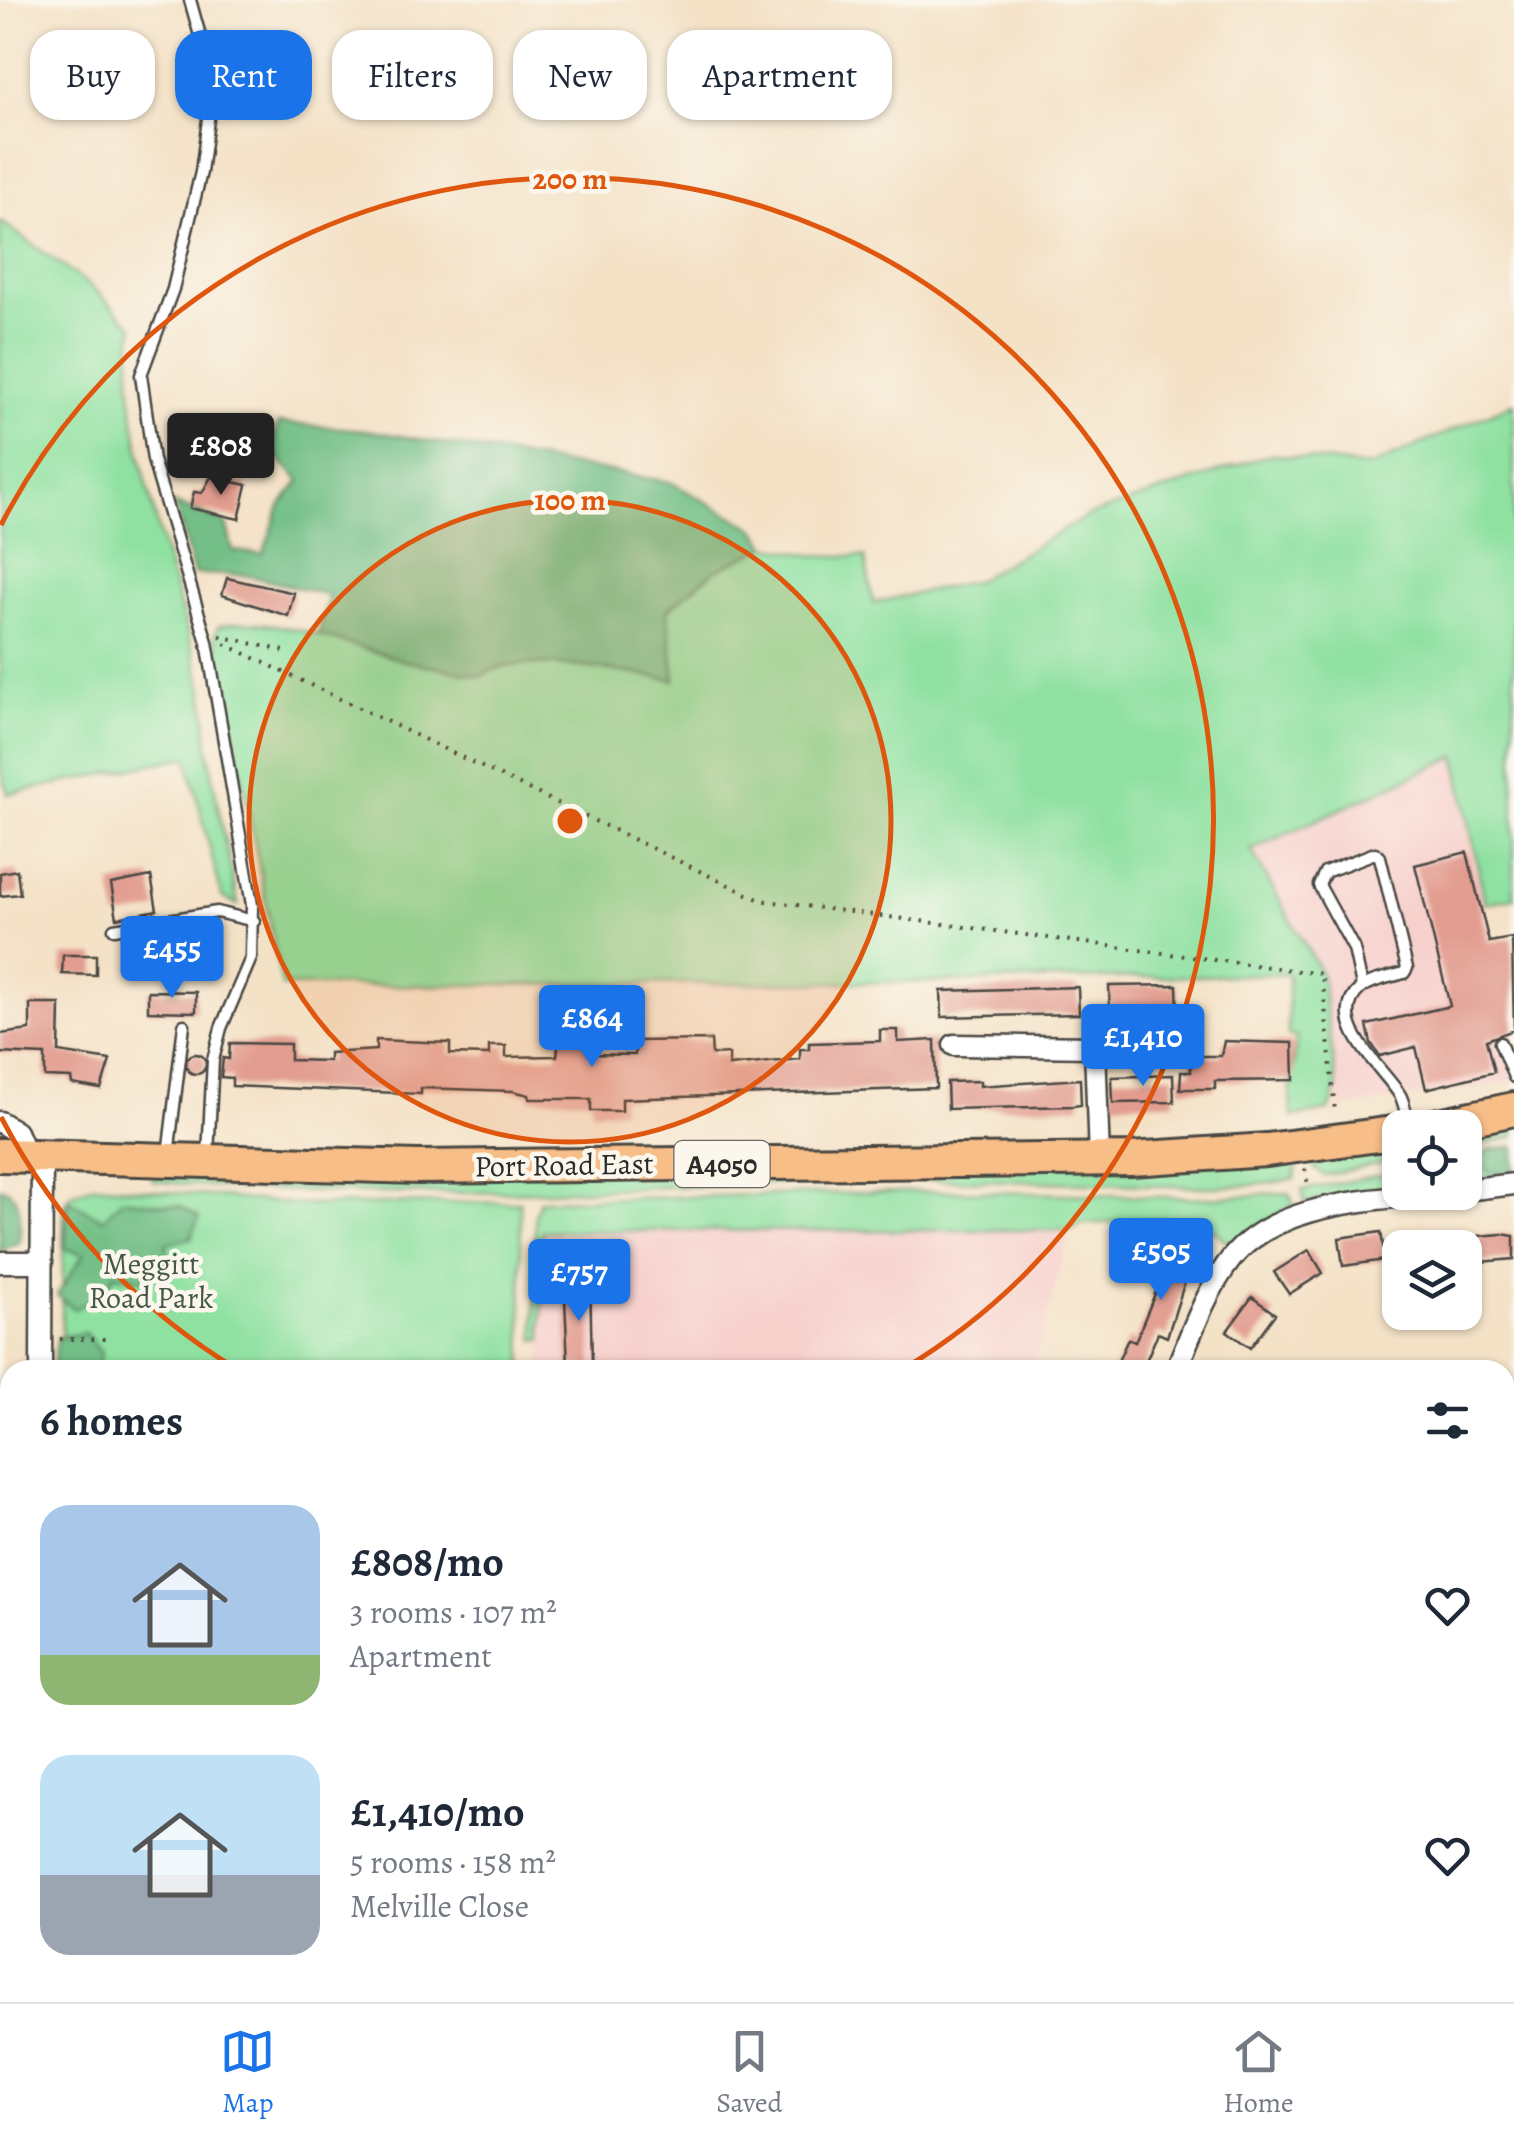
<!DOCTYPE html>
<meta charset="utf-8">
<style>
:root{--surface:#fff;--page:#f6f6f7;--text:#1f2937;--muted:#747a83;--line:#e0e1e3;--accent:#1a73e8}
body{margin:0;font-family:Alegreya,serif;background:var(--page);color:var(--text);height:100vh;display:flex;flex-direction:column;font-size:38px;white-space:nowrap}
*{box-sizing:border-box;margin:0}
p{font-size:32px;color:var(--muted)}
.icon{flex:none;width:55px;height:55px;fill:none;stroke:currentColor;stroke-width:2;stroke-linecap:round;stroke-linejoin:round}
.map{position:relative;flex:1;overflow:hidden}
.side{position:absolute;left:0px;top:1360px;width:1515px;height:642px;display:flex;flex-direction:column;background:var(--surface);border-radius:30px 30px 0 0;box-shadow:0 2px 8px #0004}
.side>*{flex:none}
.hud{position:absolute;left:30px;top:30px;width:1000px;height:90px;display:flex;gap:20px}
.controls{position:absolute;left:1382px;top:1110px;display:grid;gap:20px}
.controls a{display:grid;place-items:center;width:100px;height:100px;border-radius:20px;background:var(--surface);box-shadow:0 2px 8px #0004;font-size:50px}
.price{position:absolute;translate:-50% -85px;padding:0 22px;border-radius:10px;background:var(--accent);color:#fff;font-size:32px;line-height:65px;filter:drop-shadow(0 2px 5px #0008)}
.price::after{content:'';position:absolute;left:50%;top:60px;width:30px;height:22px;margin-left:-15px;background:inherit;clip-path:polygon(0 0,100% 0,50% 100%)}
.price.current{background:#222;color:#fff}
ul{padding:0;list-style:none}
li{display:flex;align-items:center;gap:30px;height:250px;padding:0 40px}
li span{display:grid;place-items:center;flex:none;width:280px;height:200px;border-radius:30px;color:#555}
li>.icon{margin-inline-start:auto}
span .icon{width:120px;height:120px;fill:#fffc;stroke-width:1}
li b{font-size:42px}
h2{display:flex;justify-content:space-between;align-items:center;height:120px;padding:0 40px;font-size:42px}
.tag{padding:0 35px;border-radius:30px;background:var(--surface);box-shadow:0 2px 8px #0004;font-size:35px;line-height:90px}
.tag.current{background:var(--accent);color:#fff}
.menu{display:flex;justify-content:space-around;align-items:center;height:140px;border-top:2px solid var(--line);background:var(--surface);font-size:28px;color:var(--muted)}
.menu a{display:grid;justify-items:center;gap:5px}
.menu .current{color:var(--accent)}
.map>svg:first-child{display:block}
</style>
<div class="map">
<svg width="1514" height="2002" viewBox="0 0 1514 2002">
<rect width="100%" height="100%" fill="#fbf7ec"/>
<filter id="ink" filterUnits="userSpaceOnUse"><feTurbulence type="fractalNoise" baseFrequency=".01" numOctaves="2"/><feDisplacementMap in="SourceGraphic" scale="20" xChannelSelector="R" yChannelSelector="G"/><feConvolveMatrix kernelMatrix="1 2 1 2 8 2 1 2 1" color-interpolation-filters="sRGB"/></filter>
<filter id="wash" filterUnits="userSpaceOnUse"><feTurbulence type="fractalNoise" baseFrequency=".0048" numOctaves="4" result="noise"/><feDisplacementMap in="SourceGraphic" scale="40" xChannelSelector="R" yChannelSelector="G"/><feGaussianBlur stdDeviation="2.25" result="paint"/><feColorMatrix in="noise" values="0 0 0 0 0 0 0 0 0 0 0 0 0 0 0 0 0 1.4 0 .05"/><feComposite in="paint" operator="in"/></filter>
<g filter="url(#wash)">
<rect width="100%" height="100%" fill="#f4e2c7"/>
<path fill="#f7d0cc" d="M1456 756 1471 846 1514 1032V1081L1340 1108 1321 973 1250 850Z
M681 1228 1070 1230 1033 1370H542V1231Z"/>
<path fill="#8fe1a1" stroke="#5d8666" stroke-width="2.5" d="M0 221 93 288 134 327C113 418 180 592 202 686 207 706 206 727 208 747 215 800 228 853 238 905L222 897 187 757 8 794 0 765Z
M1514 403V898L1485 903 1456 756 1251 850 1321 973 1337 1088 1329 1111 1293 1117C1285 1092 1297 1065 1296 1037L1288 1036V974L936 982 282 986 215 635 218 627C263 610 360 649 406 661 431 667 457 671 482 676 512 650 634 674 675 680L667 611 714 571 767 546 811 555 865 557 873 603 975 581 1088 516 1271 454 1369 467Z
M1514 1124V1137L1465 1148V1135Z
M1400 1146V1159L1324 1176 1314 1168V1164L1323 1163 1322 1157Z
M1514 1146V1175L1465 1181V1157Z
M1298 1160 1295 1178C1240 1192 1178 1186 1121 1184 1056 1182 990 1180 925 1180 668 1182 409 1208 153 1181L152 1174Z
M1400 1171V1189L1305 1203 1302 1190Z
M95 1185 305 1205 520 1202 523 1370H61L64 1208 72 1194Z
M948 1191 1208 1198 1289 1193 1294 1205 1228 1243 1200 1218 1082 1224 1070 1230 542 1231V1340H535V1215L540 1200Z"/>
<path fill="#73bf87" stroke="#4f7559" stroke-width="2.5" d="M279 423 365 430 670 482 757 530 767 546 714 571 667 610 675 680C635 674 511 650 482 676L409 662 318 635 329 595 244 575 194 574 175 504 226 523 233 551 263 554 280 506 300 481 269 448Z
M1514 1148V1174L1489 1172 1476 1158 1491 1149Z
M0 1187C25 1196 19 1218 20 1242L0 1251Z
M122 1199 180 1206 199 1217 191 1238 166 1244 170 1260 148 1281 114 1275 105 1293 74 1309 57 1295 84 1254 65 1249 68 1200 103 1219Z
M85 1333 101 1353 97 1370H52L58 1337Z"/>
<g id="blocks">
<path fill="#e29d90" d="M211 477 247 485 239 519 190 508 194 492 202 493Z
M227 578 294 593 288 616 222 595Z
M1467 852 1489 942 1512 938 1514 1030 1486 1040 1494 1072 1426 1089 1416 1047 1380 1056 1371 1043 1367 1025 1450 1006 1415 865Z
M17 870 20 894 0 896V873Z
M151 876 157 910 117 918 111 884Z
M63 955H96V975L62 974Z
M1177 985 1178 1012 1110 1013 1109 986Z
M1078 987 1079 1014 942 1017 941 991Z
M148 991 196 992V1012L148 1011Z
M30 1004H60L59 1052 110 1060 101 1089 72 1084 71 1078 45 1077V1055L0 1053V1034L30 1030Z
M880 1030H898V1042L935 1040 936 1088 622 1099V1111H591V1099H530L529 1095 513 1091 421 1088V1094L232 1086V1078L221 1077 223 1058 229 1059 230 1043 290 1044V1060L329 1061V1053L376 1050V1040L450 1043V1054L489 1055V1046H506V1057L557 1056 559 1038H587L588 1054 635 1055 636 1041 711 1040 712 1055 729 1054V1066L800 1059V1049H809V1043L880 1041Z
M1224 1041 1293 1043 1294 1080 1215 1081V1089H1180L1181 1072H1191V1056H1221Z
M186 1064a10 10 0 1 1 20 0a10 10 0 1 1-20 0Z
M1173 1075 1174 1102 1113 1103 1112 1077Z
M1080 1079 1081 1105 1073 1106 948 1109 947 1082 980 1081V1086Z
M1174 1231 1199 1238 1167 1337 1158 1333 1142 1370H1114L1128 1339 1135 1342 1161 1279Z
M1381 1232 1385 1260 1343 1266 1339 1238Z
M1502 1234 1514 1236V1259L1480 1262 1478 1236Z
M1309 1250 1323 1273 1289 1294 1274 1272Z
M574 1277H590L592 1366 568 1365 565 1299 574 1300Z
M1252 1297 1275 1314 1250 1348 1227 1331Z"/>
</g>
</g>
<g filter="url(#ink)">
<use href="#blocks" fill-opacity="0" stroke="#494642" stroke-width="2.5"/>
<g fill="none" stroke-linecap="round" stroke-linejoin="round">
<defs>
<path id="service" d="M190 0 213 82 201 172 173 289 141 375 153 460 207 642 252 905 251 958 221 1028 213 1060 208 1155
M114 929 217 912 254 921
M1362 986 1354 949 1319 885 1325 872 1375 853 1380 857 1407 968 1404 973C1391 977 1370 980 1360 989 1323 1022 1388 1072 1401 1097 1405 1106 1407 1118 1410 1128
M1500 1043 1514 1077
M168 1155 184 1025"/>
<path id="minor" d="M954 1045 1095 1047 1099 1159
M1095 1047 1136 1048
M0 1122 16 1132 26 1155
M1465 1190 1514 1184
M0 1262H42
M41 1370 42 1156
M1176 1370C1192 1332 1206 1291 1231 1259 1277 1201 1374 1201 1441 1192
M0 1464H10
M1505 1543 1514 1528
M1505 1659 1514 1665
M0 1749H10
M34 1992 53 2002
M401 1992 437 2002
M4 2002 17 1992
M192 2002 214 1992
M873 2002H1071"/>
<path id="primary" d="M1425 1128 1514 1109
M0 1155 419 1167 1131 1159 1267 1150 1400 1132"/>
</defs>
<use href="#service" stroke="#494642" stroke-width="15"/>
<use href="#minor" stroke="#494642" stroke-width="25"/>
<use href="#primary" stroke="#494642" stroke-width="38"/>
<path stroke="#494642" stroke-width="4" stroke-dasharray="2.5 8" stroke-linecap="butt" d="M220 636 284 651
M225 644 760 900 1322 974 1335 1112
M1305 1169 1308 1184
M60 1339H105
M106 1992 114 2002
M1145 1992 1158 2002
M793 2002 799 1992
M1337 2002 1338 1992"/>
<use href="#service" stroke="#fff" stroke-width="10"/>
<use href="#minor" stroke="#fff" stroke-width="20"/>
<use href="#primary" stroke="#f7be88" stroke-width="32"/>
</g>
</g>
<circle cx="570" cy="821" r="321" fill="#df570e" fill-opacity=".12"/>
<g fill="none" stroke="#df570e" stroke-width="5">
<circle cx="570" cy="821" r="321"/>
<path d="M235 1368A642 642 0 0 1 1 1117M1 525A642 642 0 1 1 905 1368"/>
</g>
<g text-anchor="middle" stroke-width="9" stroke-linejoin="round" paint-order="stroke">
<rect fill="#fbf7ec" stroke="#696865" stroke-width="2.5" x="674.5" y="1141" width="95" height="46" rx="8"/>
<g font-size="28" font-weight="bold" fill="#2b2b2b">
<text x="722" y="1174">A4050</text>
</g>
<g font-size="30" fill="#2b2b2b" stroke="#fbf7ec">
<text transform="translate(564 1165) rotate(-1)" y="10">Port Road East</text>
</g>
<g font-size="30" fill="#445848" stroke="#fbf7ec">
<text x="151" y="1274">Meggitt<tspan x="151" dy="34">Road Park</tspan></text>
</g>
</g>
<circle cx="570" cy="821" r="15" fill="#df570e" stroke="#fbf7ec" stroke-width="5"/>
<g font-size="30" text-anchor="middle" font-weight="bold" fill="#df570e" stroke="#fbf7ec" stroke-width="9" stroke-linejoin="round" paint-order="stroke">
<text x="570" y="189">200 m</text>
<text x="570" y="510">100 m</text>
</g>
</svg>
<div class="controls">
<a><svg class="icon" aria-label="locate" viewBox="0 0 24 24"><circle cx="12" cy="12" r="6"/><path d="M12 2v4M12 18v4M2 12h4M18 12h4"/></svg></a>
<a><svg class="icon" aria-label="layers" viewBox="0 0 24 24"><path d="M12 4l9 5-9 5-9-5zM3 14l9 5 9-5"/></svg></a>
</div>
<b class="price current" style="left:221px;top:498px">£808</b>
<b class="price" style="left:172px;top:1001px">£455</b>
<b class="price" style="left:592px;top:1070px">£864</b>
<b class="price" style="left:1143px;top:1089px">£1,410</b>
<b class="price" style="left:1161px;top:1303px">£505</b>
<b class="price" style="left:579px;top:1324px">£757</b>
<div class="hud">
<a class="tag">Buy</a>
<a class="tag current">Rent</a>
<a class="tag">Filters</a>
<a class="tag">New</a>
<a class="tag">Apartment</a>
</div>
<section class="side">
<h2>6 homes<svg class="icon" aria-label="filters" viewBox="0 0 24 24"><path d="M4 7h16M4 17h16"/><circle cx="9" cy="7" r="2"/><circle cx="15" cy="17" r="2"/></svg></h2>
<ul>
<li><span style="background:linear-gradient(#a9c7e8 75%,#8fb573 0)"><svg class="icon" aria-label="home" viewBox="0 0 24 24"><path d="M3 11l9-7 9 7M6 9v11h12V9"/></svg></span><div><b>£808/mo</b><p>3 rooms · 107 m²</p><p>Apartment</p></div><svg class="icon" aria-label="heart" viewBox="0 0 24 24"><path d="M12 20l-8-8c-3-5 5-10 8-4 3-6 11-1 8 4z"/></svg></li>
<li><span style="background:linear-gradient(#bfe0f5 60%,#9aa5b1 0)"><svg class="icon" aria-label="home" viewBox="0 0 24 24"><path d="M3 11l9-7 9 7M6 9v11h12V9"/></svg></span><div><b>£1,410/mo</b><p>5 rooms · 158 m²</p><p>Melville Close</p></div><svg class="icon" aria-label="heart" viewBox="0 0 24 24"><path d="M12 20l-8-8c-3-5 5-10 8-4 3-6 11-1 8 4z"/></svg></li>
</ul>
</section>
</div>
<nav class="menu">
<a class="current"><svg class="icon" aria-label="map" viewBox="0 0 24 24"><path d="M3 6l6-2 6 2 6-2v14l-6 2-6-2-6 2zM9 4v14M15 6v14"/></svg>Map</a>
<a><svg class="icon" aria-label="saved" viewBox="0 0 24 24"><path d="M7 4h10v16l-5-4-5 4z"/></svg>Saved</a>
<a><svg class="icon" aria-label="home" viewBox="0 0 24 24"><path d="M3 11l9-7 9 7M6 9v11h12V9"/></svg>Home</a>
</nav>
